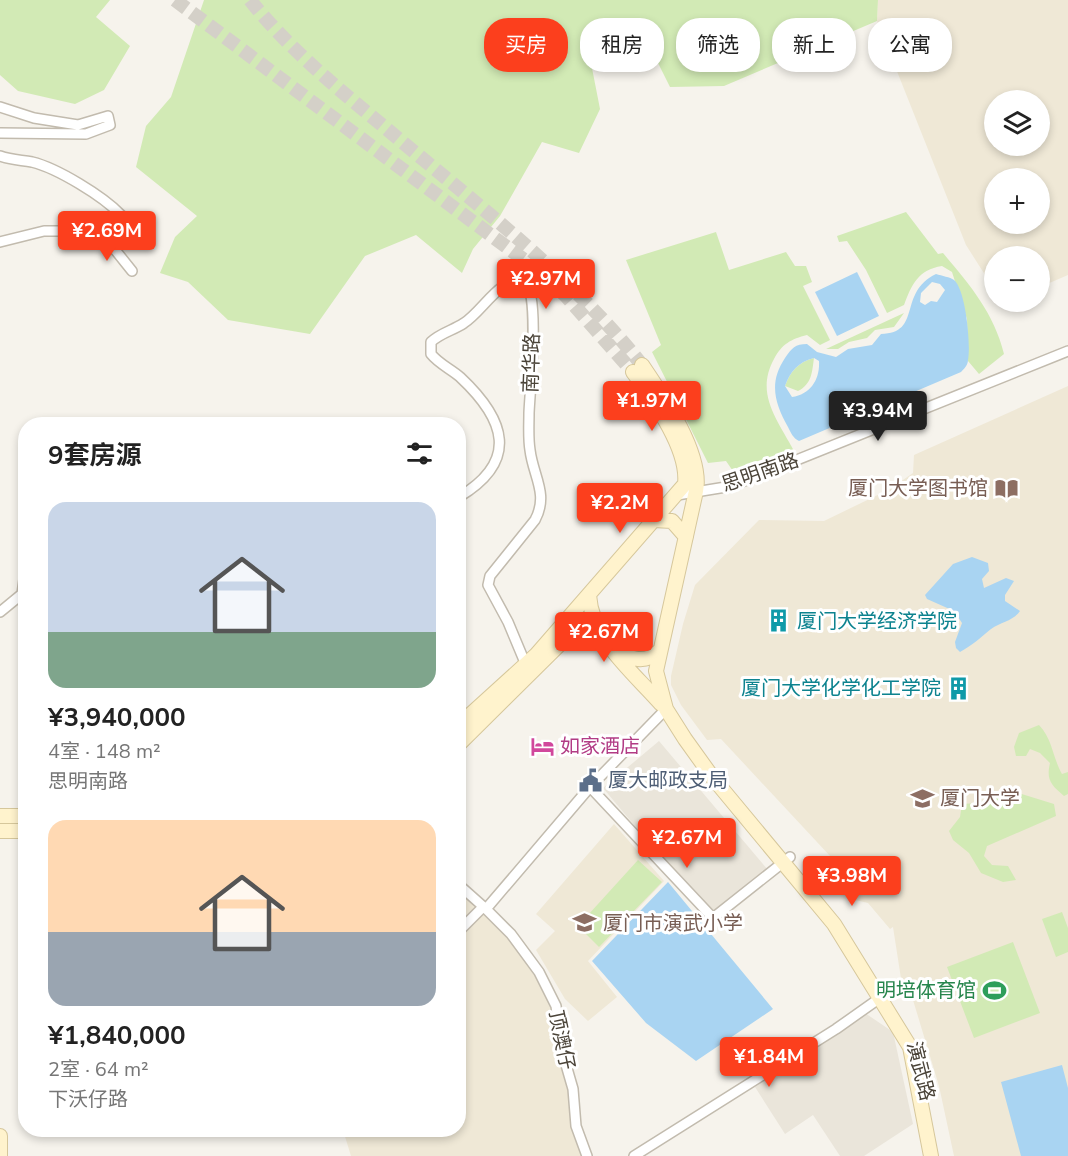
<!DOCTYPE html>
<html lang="zh">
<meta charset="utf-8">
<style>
:root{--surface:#fff;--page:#f6f6f6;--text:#222;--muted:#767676;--accent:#fc3f1d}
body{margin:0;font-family:"Nunito Sans","Noto Sans SC",sans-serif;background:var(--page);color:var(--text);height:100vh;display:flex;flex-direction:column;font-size:22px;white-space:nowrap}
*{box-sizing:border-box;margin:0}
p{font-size:20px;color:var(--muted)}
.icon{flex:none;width:33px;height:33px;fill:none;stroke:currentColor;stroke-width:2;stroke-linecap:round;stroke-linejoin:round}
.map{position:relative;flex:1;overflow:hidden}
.panel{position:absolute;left:18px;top:417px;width:448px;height:720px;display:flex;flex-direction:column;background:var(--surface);border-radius:24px;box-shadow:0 3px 9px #0003}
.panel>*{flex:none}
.guide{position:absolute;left:484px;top:18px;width:494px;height:54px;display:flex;gap:12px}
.tools{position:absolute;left:984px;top:90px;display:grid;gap:12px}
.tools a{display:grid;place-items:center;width:66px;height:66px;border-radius:50%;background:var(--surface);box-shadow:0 3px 9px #0003;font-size:30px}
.price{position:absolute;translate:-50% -51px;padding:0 14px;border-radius:6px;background:var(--accent);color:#fff;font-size:20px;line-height:39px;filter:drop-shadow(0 2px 3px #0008)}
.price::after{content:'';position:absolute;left:50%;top:36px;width:18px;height:14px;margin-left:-9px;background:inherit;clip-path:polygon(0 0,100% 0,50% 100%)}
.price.on{background:#222;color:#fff}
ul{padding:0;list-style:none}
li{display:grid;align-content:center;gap:12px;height:318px;padding:0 30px}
li span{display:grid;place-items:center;height:186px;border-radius:18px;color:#555}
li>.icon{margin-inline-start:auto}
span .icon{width:108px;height:108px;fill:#fffc;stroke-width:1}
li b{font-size:26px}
h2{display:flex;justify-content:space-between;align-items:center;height:72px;padding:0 30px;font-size:26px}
.pill{padding:0 21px;border-radius:24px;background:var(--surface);box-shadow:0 3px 9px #0003;font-size:21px;line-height:54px}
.pill.on{background:var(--accent);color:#fff}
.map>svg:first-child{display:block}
</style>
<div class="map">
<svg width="1068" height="1156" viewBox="0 0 1068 1156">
<rect width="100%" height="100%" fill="#f6f3ec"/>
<path fill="#eae5da" d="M659 741 768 870 712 918 603 788Z
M865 1013 893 1032 913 1124 864 1156H840L813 1115 785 1134 755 1087Z"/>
<path fill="#efe8d6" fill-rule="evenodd" d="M878 0H1068V275L1040 287V256H994V289L966 245 877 21ZM994 100H1040V146H994ZM994 178H1040V224H994Z
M1068 386V1156H954L939 1086 913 1000 902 985 893 927 890 929 868 903 851 899 840 882 830 856 721 739 707 740 681 705 671 685V676L683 624 695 585 759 520 824 521 890 489 913 473 914 455Z
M614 824 664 881 588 961 617 997 588 1021 565 999 536 950 555 931 536 914Z
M459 891 507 937 534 974 551 1006 556 1048 585 1156H351L343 1130H459Z"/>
<path fill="#d2eab5" d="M0 0H110L96 17 130 46 104 90 75 104 18 91 0 75Z
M204 0H878L877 21 724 86 670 87 652 51 591 63 600 109 579 153 542 142 500 216 473 249 462 273 416 235 365 256 310 334 228 320 188 282 160 273 175 237 197 216 136 167 146 126 171 97Z
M906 212 938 254 943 253C970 285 994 313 1004 354L979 374 968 361 967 319 952 272 942 266C918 270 912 284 904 305L887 313 866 270 847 241 839 242 837 236Z
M716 232 729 270 786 252 795 266H806L812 282 803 286 830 340 820 345 807 335C791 339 782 344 774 359 755 394 777 419 794 451L735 474 726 461 708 463 652 352 661 345 626 260Z
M904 313 894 327 875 330 867 338 849 342 838 349H826Z
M814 358C812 372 812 384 798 391L785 386C790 372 798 362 814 358Z
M1039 725C1053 740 1052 756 1062 774L1068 772V794L1064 796C1051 785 1046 780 1050 763L1040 753 1030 749 1026 756H1016L1014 747 1019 733Z
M1015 792 1054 804 1056 816 987 846 984 856 992 865 1008 866 1016 880 1003 882 981 873 969 853 953 840 949 831 960 817 962 804 977 803Z
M638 860 662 882 599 947 578 926Z
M1062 912 1068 928V952L1056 957 1042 919Z
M1013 942 1040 1013 974 1038 947 967Z"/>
<path fill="#a9d4f2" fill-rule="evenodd" d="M857 272 879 316 837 336 815 292Z
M936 274C942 276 950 277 954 280 966 290 971 346 968 360 968 365 964 369 961 372L799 441C793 438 791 433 788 427 774 402 769 382 785 358 792 348 795 344 807 344L817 352 836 357 848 349 872 345 881 334C923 333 897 293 936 274ZM932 282 940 284 945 290 937 302 931 301 925 305 920 302 921 293ZM814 358 819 361C820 379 811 394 792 397L785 386C790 372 798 362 814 358Z
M972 557 988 563 989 571 982 579 984 588 1006 578 1014 581 1005 595V601L1020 611C1013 621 1001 622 991 629 981 637 973 645 960 652L956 648 955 642 962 623 954 611 927 599 925 595 953 564Z
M668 882 773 1009 696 1061 646 1023 592 961Z
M1062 1065 1068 1088V1156H1021L1001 1082Z"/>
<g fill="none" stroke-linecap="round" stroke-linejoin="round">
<path stroke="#d4d0c8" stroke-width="14" stroke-dasharray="14 7" stroke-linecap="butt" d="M175 0 539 271 566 296 633 372
M250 0C287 47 336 87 382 125 472 201 568 272 642 365"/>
<defs>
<path id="street" d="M0 107 34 118 78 125 108 116 110 125 86 134 0 133
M0 156C11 160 21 160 32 162 57 168 103 196 121 215L116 224 104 236 89 225 59 231H44L0 242
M104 236 132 271
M677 495 732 486 1068 351
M459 497C519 461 506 420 460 377 451 369 439 364 431 354V342C440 333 454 330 464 323 483 311 501 275 525 281 540 296 530 388 529 413 529 425 528 438 530 450 533 476 549 494 535 520L490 576 488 585 508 622 526 665
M0 612 22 594 26 565
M590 787 713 918 790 857
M459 885 486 909
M459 931 483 907
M587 1156 576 1126 573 1089 562 1051 556 1006 539 972 511 934 486 909 590 787 666 709
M634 1156 836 1029 887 993"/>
<path id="secondary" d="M642 365C663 396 703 454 696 491L656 671 666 709 685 739 713 778 834 924 910 1047 931 1156
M654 520 672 521 686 537
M589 595C592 640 632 671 661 704
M459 725 536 655 685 484C689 449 653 400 633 372
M459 744 566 638C603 621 628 680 659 651
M0 816H26
M0 831H26
M0 1136V1156"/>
</defs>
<use href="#street" stroke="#c2bbae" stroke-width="12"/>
<use href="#secondary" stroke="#d6c79b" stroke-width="16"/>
<use href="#street" stroke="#fff" stroke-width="9"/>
<use href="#secondary" stroke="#fff3cd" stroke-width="14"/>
</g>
<defs>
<symbol id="library-bare" viewBox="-9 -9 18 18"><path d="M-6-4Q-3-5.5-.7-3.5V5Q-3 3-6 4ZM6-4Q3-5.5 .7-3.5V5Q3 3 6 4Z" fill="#8d6e63" stroke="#fff" stroke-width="2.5" paint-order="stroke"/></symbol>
<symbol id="building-bare" viewBox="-9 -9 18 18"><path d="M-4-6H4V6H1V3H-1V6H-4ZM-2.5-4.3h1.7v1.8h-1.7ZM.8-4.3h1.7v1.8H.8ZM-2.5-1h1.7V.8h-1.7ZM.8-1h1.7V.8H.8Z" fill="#0f9aa8" stroke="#fff" stroke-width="2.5" paint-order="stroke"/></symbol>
<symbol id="hotel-bare" viewBox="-9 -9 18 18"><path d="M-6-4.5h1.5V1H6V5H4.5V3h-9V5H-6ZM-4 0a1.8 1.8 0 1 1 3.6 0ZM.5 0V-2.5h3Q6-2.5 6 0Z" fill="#d1479c" stroke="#fff" stroke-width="2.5" paint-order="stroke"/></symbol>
<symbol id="civic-bare" viewBox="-9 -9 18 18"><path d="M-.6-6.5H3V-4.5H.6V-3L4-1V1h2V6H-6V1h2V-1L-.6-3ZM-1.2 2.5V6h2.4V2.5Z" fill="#5c6f8a" stroke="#fff" stroke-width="2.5" paint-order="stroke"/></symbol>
<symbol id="university-bare" viewBox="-9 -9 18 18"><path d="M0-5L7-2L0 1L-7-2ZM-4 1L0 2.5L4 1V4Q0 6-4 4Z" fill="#8d6e63" stroke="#fff" stroke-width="2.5" paint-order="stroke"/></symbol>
<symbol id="school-bare" viewBox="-9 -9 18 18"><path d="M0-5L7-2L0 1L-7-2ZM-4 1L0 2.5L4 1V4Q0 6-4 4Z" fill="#8d6e63" stroke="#fff" stroke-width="2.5" paint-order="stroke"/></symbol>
<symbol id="stadium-bare" viewBox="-9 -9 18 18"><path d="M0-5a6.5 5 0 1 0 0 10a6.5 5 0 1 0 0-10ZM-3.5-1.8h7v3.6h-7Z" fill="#2e9e5b" stroke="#fff" stroke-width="2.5" paint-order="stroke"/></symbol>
</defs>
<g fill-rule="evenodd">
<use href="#library-bare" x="990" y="472" width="33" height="33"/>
<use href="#building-bare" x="762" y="604" width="33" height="33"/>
<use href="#building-bare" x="942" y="672" width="33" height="33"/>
<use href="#hotel-bare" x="526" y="730" width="33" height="33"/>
<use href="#civic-bare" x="574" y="764" width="33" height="33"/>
<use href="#university-bare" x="906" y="782" width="33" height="33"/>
<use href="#school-bare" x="568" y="906" width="33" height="33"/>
<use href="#stadium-bare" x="978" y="974" width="33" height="33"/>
</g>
<g text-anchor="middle" stroke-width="6" stroke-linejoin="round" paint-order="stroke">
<g font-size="20" fill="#4b4439" stroke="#fff">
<text transform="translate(531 363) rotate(-88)" y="7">南华路</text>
<text transform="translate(760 472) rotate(-19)" y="7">思明南路</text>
<text transform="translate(562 1040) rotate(78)" y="7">顶澳仔</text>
<text transform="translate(921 1071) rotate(76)" y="7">演武路</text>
</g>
<g font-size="20" fill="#785e54" stroke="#fff" text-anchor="start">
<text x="988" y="495" text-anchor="end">厦门大学图书馆</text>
<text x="940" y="805">厦门大学</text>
<text x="603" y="930">厦门市演武小学</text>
</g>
<g font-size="20" fill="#0d838f" stroke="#fff" text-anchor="start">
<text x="797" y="628">厦门大学经济学院</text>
<text x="941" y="695" text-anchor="end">厦门大学化学化工学院</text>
</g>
<g font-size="20" fill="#b23c85" stroke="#fff" text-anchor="start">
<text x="560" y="753">如家酒店</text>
</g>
<g font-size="20" fill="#4e5e75" stroke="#fff" text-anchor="start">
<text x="608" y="787">厦大邮政支局</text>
</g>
<g font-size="20" fill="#27864d" stroke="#fff" text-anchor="end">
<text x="976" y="997">明培体育馆</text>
</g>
</g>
</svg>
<div class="tools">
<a><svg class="icon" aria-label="layers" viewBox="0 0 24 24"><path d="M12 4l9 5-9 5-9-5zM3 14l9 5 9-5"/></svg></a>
<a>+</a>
<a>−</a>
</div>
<b class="price" style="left:107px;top:262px">¥2.69M</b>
<b class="price" style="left:546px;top:310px">¥2.97M</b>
<b class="price" style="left:652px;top:432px">¥1.97M</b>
<b class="price on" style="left:878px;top:442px">¥3.94M</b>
<b class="price" style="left:620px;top:534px">¥2.2M</b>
<b class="price" style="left:604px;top:663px">¥2.67M</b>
<b class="price" style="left:687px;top:869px">¥2.67M</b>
<b class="price" style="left:852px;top:907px">¥3.98M</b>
<b class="price" style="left:769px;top:1088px">¥1.84M</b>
<div class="guide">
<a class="pill on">买房</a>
<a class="pill">租房</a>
<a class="pill">筛选</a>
<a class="pill">新上</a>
<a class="pill">公寓</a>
</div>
<section class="panel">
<h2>9套房源<svg class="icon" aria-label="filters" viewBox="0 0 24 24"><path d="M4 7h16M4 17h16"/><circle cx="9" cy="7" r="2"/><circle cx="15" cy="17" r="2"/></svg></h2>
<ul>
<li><span style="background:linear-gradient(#c9d6e8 70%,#7fa58c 0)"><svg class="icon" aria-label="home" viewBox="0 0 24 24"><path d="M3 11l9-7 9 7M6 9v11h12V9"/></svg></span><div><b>¥3,940,000</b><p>4室 · 148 m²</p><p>思明南路</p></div></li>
<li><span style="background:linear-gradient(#ffd9b3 60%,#9aa5b1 0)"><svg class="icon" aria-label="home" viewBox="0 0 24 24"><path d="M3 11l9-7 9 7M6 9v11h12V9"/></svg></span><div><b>¥1,840,000</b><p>2室 · 64 m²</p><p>下沃仔路</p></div></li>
</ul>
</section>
</div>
